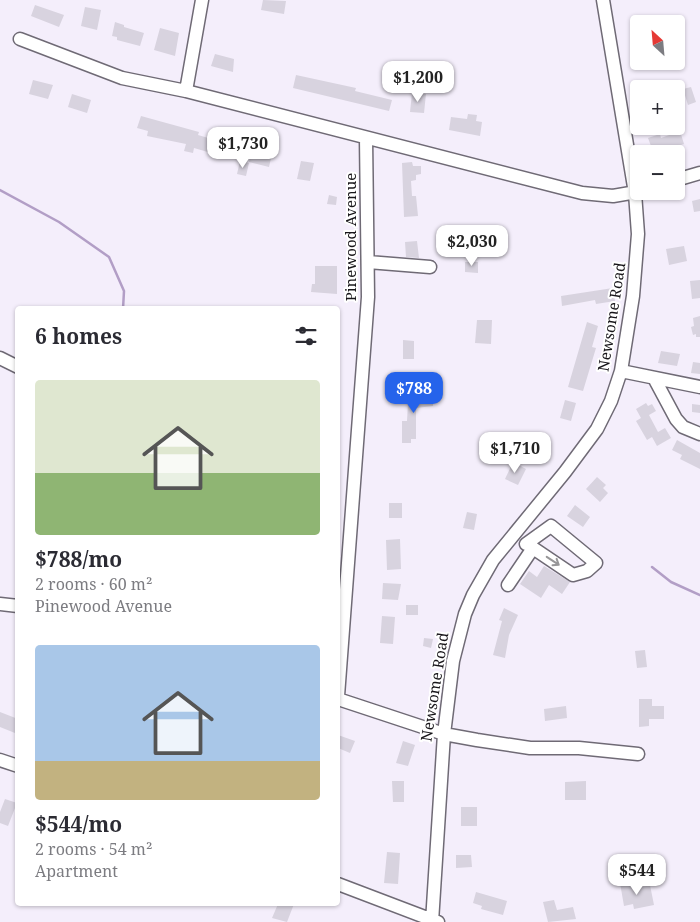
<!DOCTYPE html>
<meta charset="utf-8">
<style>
:root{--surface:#fff;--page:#f2f2f3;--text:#2b2b33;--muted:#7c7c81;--accent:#2563eb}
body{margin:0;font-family:"Noto Serif",serif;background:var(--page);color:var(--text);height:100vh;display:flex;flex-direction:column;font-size:19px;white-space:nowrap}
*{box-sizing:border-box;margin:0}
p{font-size:16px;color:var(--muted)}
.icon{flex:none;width:28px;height:28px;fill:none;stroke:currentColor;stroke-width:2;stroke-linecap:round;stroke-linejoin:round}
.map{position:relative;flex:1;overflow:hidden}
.side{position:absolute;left:15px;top:306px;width:325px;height:600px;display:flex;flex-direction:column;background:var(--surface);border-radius:5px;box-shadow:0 1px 4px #0004}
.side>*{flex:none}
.needle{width:32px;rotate:334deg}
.controls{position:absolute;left:630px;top:15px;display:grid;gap:10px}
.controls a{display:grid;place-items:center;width:55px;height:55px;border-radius:5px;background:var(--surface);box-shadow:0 1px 4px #0004;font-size:25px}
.price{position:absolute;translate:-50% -42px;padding:0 11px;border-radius:10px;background:#fff;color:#222;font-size:16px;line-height:32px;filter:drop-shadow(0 1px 2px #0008)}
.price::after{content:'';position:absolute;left:50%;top:30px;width:15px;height:11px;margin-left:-8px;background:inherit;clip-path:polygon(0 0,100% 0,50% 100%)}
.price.selected{background:var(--accent);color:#fff}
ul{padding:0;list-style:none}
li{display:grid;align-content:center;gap:10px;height:265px;padding:0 20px}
li span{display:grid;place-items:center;height:155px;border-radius:5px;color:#555}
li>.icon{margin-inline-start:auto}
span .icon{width:90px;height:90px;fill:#fffc;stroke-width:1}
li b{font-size:21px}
h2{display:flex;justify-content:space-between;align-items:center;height:60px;padding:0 20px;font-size:21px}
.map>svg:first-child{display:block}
</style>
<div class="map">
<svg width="700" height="922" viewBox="0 0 700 922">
<rect width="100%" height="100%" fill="#f4eefb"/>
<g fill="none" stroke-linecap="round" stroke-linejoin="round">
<path stroke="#b29ec6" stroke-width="2.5" d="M0 190 59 222 109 257 124 291 123 309
M652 567 671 582 700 595"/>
</g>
<path fill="#d8d3df" d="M263 0 286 1 284 14 261 10Z
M35 5 64 15 59 27 31 16Z
M85 7 101 10 97 30 81 26Z
M115 22 124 25V27L144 33 140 46 117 40V37L112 36Z
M160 28 179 33 175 56 154 50Z
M215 54 234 59 233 72 211 66Z
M296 75 356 88 355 91 392 100 389 111 293 88Z
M33 80 53 85 48 99 29 94Z
M691 87 696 102 688 105 683 89Z
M412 93 426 94 424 113 410 112Z
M72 94 91 100 87 113 68 107Z
M468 114 477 115 476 121 482 122 480 136 449 130 451 117 467 119Z
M141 116 199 132 198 135 229 144 225 157 194 148 193 153 184 151 186 144 147 136 148 131 137 128Z
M680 131 684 144 654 154 648 138 660 134 661 138Z
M252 149 272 154 269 167 249 162Z
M240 161 249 163 246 176 237 174Z
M301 161 314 163 310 181 297 179Z
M412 162 413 166H421V174L416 175V180L411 181 412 196H416L418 216 404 217 402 163Z
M329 195 337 197 336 205 327 204Z
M700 199V211L694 212 692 201Z
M417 241 419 258 406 257 405 242Z
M684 246 687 261 669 265 666 249Z
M465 262H478V273L465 272Z
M315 266H337V294L311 292 312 284H315Z
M700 280V298L692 299 690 281Z
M613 288 615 301 596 304 595 300 562 306 561 296Z
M700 316V337H696V334L693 335 691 327 694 326 693 318Z
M477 320H492L491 344 475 343Z
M587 322 598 326 592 347 596 348 583 391 568 387Z
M403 340 414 341V359H403Z
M661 351 680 354 677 366 658 363Z
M693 362 700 363V374L691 373Z
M409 385H415V396H433V406L416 408V439H411V443H402V421H407Z
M565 400 576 403 571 421 560 418Z
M646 403 648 406 652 404 656 411 649 415 658 432 665 428 671 438 657 446 652 437 647 440 636 421 641 418 636 409Z
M692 404 700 405V413L692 412Z
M677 440 700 453V469L680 459 682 455 672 450Z
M513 462 526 469 518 485 505 479Z
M597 477 606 485 603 488 608 493 600 502 586 489Z
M389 503H402V518H389Z
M575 505 590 517 583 527 567 516Z
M467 512 477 514 474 530 463 528Z
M400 539 401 569 387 570 386 540Z
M544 566 570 582 562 594 549 585 541 598 520 584 529 571 537 577Z
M383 583 401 584 398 600 382 599Z
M406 605H418V615H406Z
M504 608 518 615 509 635 505 658 493 655 502 621 499 620Z
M382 616 395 617 393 644 380 643Z
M424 638 433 639 431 648 423 646Z
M645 650 647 667 637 668 635 651Z
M639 699H652V706H664V719H649V726L639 727Z
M566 706 567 718 545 721 544 709Z
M0 712 18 719 15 733 0 727Z
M338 735 355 741 350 753 338 748Z
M403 741 415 745 408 766 396 763Z
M392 781H404V802H393Z
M586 781V800H565V782Z
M5 799 17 803 8 826 0 823V812Z
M461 807H477V826H461Z
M387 852 400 853 398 884 384 883Z
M456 855H471L472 867 456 868Z
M632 881 634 889 650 885 654 905 634 909 633 904 624 906 620 883Z
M476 892 507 901 503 915 481 909 482 906 473 903Z
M554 900 557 910 573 907 576 919 548 922 543 902Z
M278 904H294L287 922 272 918Z"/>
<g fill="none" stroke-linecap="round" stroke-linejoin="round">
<defs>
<path id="minor" d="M20 39 122 78 186 91 582 193 613 196 642 191
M186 91 202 0
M676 180 700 173
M368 262 430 267
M0 358 18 367
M621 371 700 387
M654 378 676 419 683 427 700 434
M526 544 551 526 596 563 587 571 573 575 533 548
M508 585 533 548 527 544
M0 604 18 606
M338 696 368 297 366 138
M338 699 444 734 477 740 530 748H579L638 754
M0 760 18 766
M338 884 438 922
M432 922 444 734 453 661 465 614 473 595 493 560 565 472 597 429 611 401 621 371 633 296 638 234 635 193 603 0"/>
</defs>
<use href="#minor" stroke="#6f6a75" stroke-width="15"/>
<use href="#minor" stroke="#fff" stroke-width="12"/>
</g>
<defs><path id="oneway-shaft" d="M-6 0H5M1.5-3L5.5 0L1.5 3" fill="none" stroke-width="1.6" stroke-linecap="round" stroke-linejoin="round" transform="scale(1.25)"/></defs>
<use stroke="#979698" href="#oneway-shaft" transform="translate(553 561) rotate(33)"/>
<g text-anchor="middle" stroke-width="4" stroke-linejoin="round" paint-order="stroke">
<g font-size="15" fill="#171519" stroke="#fff">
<text transform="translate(351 237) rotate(-90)" y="5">Pinewood Avenue</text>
<text transform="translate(612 317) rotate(-81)" y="5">Newsome Road</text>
<text transform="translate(435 687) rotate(-81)" y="5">Newsome Road</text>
</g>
</g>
</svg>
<div class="controls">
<a><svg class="needle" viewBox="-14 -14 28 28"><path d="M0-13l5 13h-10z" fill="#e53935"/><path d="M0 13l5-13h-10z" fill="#7c7c81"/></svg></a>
<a>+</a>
<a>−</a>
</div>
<b class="price" style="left:418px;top:103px">$1,200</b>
<b class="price" style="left:243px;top:169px">$1,730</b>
<b class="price" style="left:472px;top:267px">$2,030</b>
<b class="price selected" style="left:414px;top:414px">$788</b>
<b class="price" style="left:515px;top:474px">$1,710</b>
<b class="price" style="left:637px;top:896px">$544</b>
<section class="side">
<h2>6 homes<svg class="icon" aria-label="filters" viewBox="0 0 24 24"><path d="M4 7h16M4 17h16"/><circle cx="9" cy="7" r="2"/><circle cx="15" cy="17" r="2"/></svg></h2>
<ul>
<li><span style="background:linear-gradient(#dfe7d0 60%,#8fb573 0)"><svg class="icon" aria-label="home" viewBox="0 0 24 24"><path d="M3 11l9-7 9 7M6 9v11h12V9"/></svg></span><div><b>$788/mo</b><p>2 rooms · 60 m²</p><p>Pinewood Avenue</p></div></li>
<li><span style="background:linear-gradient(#a9c7e8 75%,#c2b280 0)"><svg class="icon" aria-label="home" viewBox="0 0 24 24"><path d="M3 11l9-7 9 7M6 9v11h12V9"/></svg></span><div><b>$544/mo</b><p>2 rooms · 54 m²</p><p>Apartment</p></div></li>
</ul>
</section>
</div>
